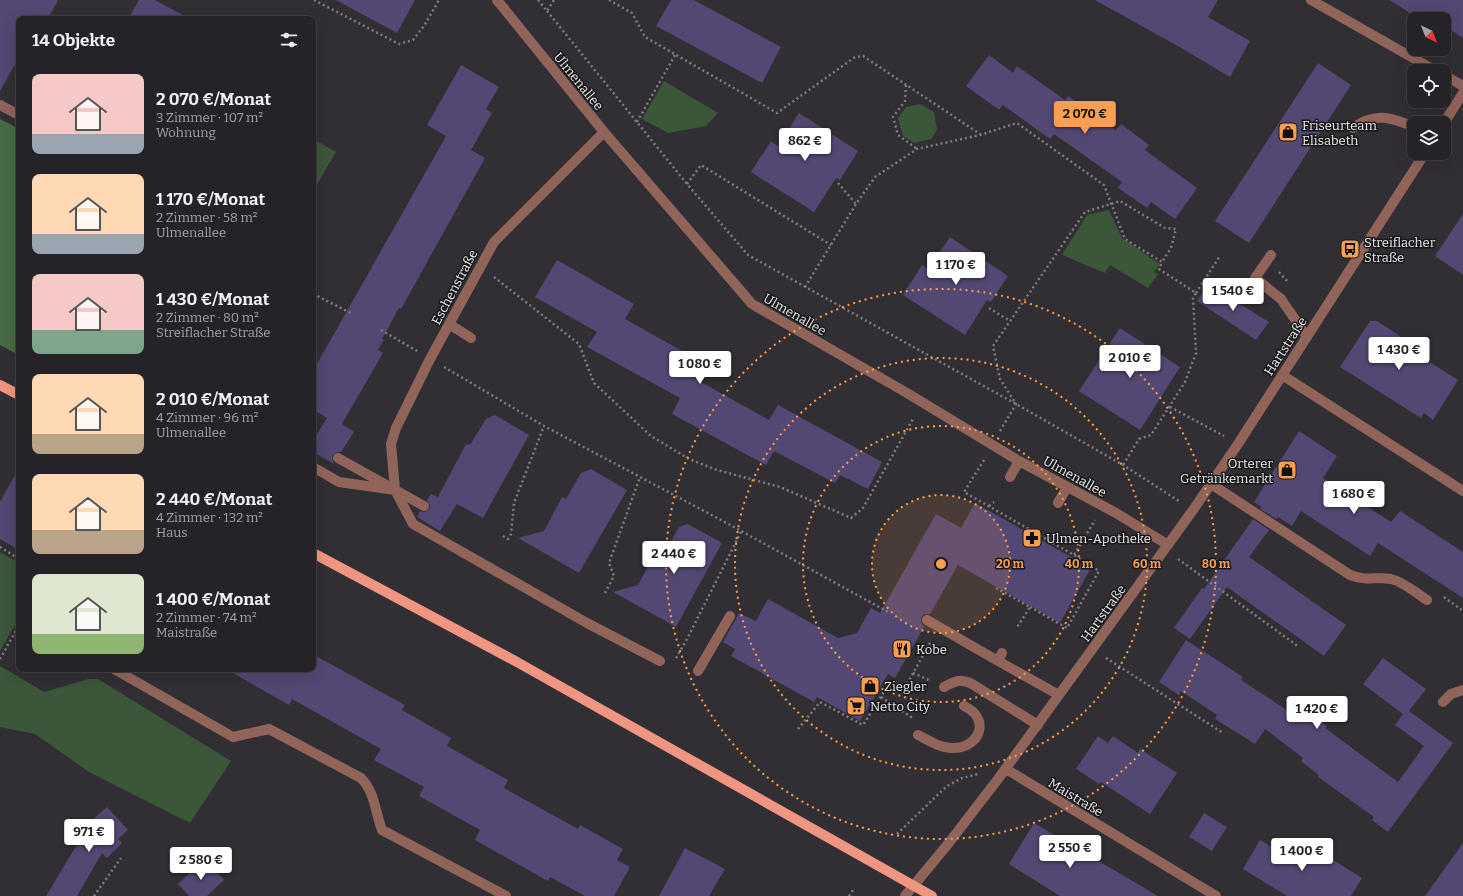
<!DOCTYPE html>
<html lang="de">
<meta charset="utf-8">
<style>
:root{--surface:#252327;--page:#312f33;--text:#f1f3f6;--muted:#a3a4a7;--line:#424044;--accent:#fa9f4f}
body{margin:0;font-family:Bitter,serif;background:var(--page);color:var(--text);height:100vh;display:flex;flex-direction:column;font-size:15px;white-space:nowrap}
*{box-sizing:border-box;margin:0}
p{font-size:13px;color:var(--muted)}
.icon{flex:none;width:22px;height:22px;fill:none;stroke:currentColor;stroke-width:2;stroke-linecap:round;stroke-linejoin:round}
.map{position:relative;flex:1;overflow:hidden}
.sheet{position:absolute;left:16px;top:16px;width:300px;height:656px;display:flex;flex-direction:column;background:var(--surface);border-radius:8px;box-shadow:0 4px 16px #0002,0 0 0 1px var(--line)}
.sheet>*{flex:none}
.needle{width:26px;rotate:137deg}
.fabs{position:absolute;left:1407px;top:12px;display:grid;gap:8px}
.fabs a{display:grid;place-items:center;width:44px;height:44px;border-radius:8px;background:var(--surface);box-shadow:0 4px 16px #0002,0 0 0 1px var(--line);font-size:20px}
.price{position:absolute;translate:-50% -34px;padding:0 9px;border-radius:4px;background:#fff;color:#222;font-size:13px;line-height:26px;filter:drop-shadow(0 1px 2px #0008)}
.price::after{content:'';position:absolute;left:50%;top:24px;width:12px;height:9px;margin-left:-6px;background:inherit;clip-path:polygon(0 0,100% 0,50% 100%)}
.price.on{background:var(--accent);color:#111}
ul{padding:0;list-style:none}
li{display:flex;align-items:center;gap:12px;height:100px;padding:0 16px}
li span{display:grid;place-items:center;flex:none;width:112px;height:80px;border-radius:8px;color:#555}
li>.icon{margin-inline-start:auto}
span .icon{width:48px;height:48px;fill:#fffc;stroke-width:1}
li b{font-size:17px}
h2{display:flex;justify-content:space-between;align-items:center;height:48px;padding:0 16px;font-size:17px}
.map>svg:first-child{display:block}
</style>
<div class="map">
<svg width="1463" height="896" viewBox="0 0 1463 896">
<rect width="100%" height="100%" fill="#312f34"/>
<path fill="#3c563a" d="M664 81 718 113 706 126 668 133 642 119Z
M920 104 934 112 937 130 931 139 914 143 903 136 898 118 906 107Z
M313 139 336 152 313 191Z
M1109 210 1122 238 1160 264 1154 272 1158 274 1148 288 1110 265 1105 273 1062 255 1087 215Z
M0 552 19 563V618L0 651Z
M0 666 44 692 89 679H98L231 761 190 823 89 772 35 734 0 727Z"/>
<path fill="#476b44" d="M0 119 19 129V355L0 345Z"/>
<path fill="#534773" d="M0 0H58L48 19H19V57L0 91Z
M139 0H155L190 19H128Z
M336 0H415L397 33Z
M671 0H694L781 47 762 83 656 26Z
M1095 0H1218L1208 17 1250 41 1230 77 1183 49Z
M1390 0H1463V38L1444 26V19H1419Z
M989 55 1013 73 1017 66 1065 100 1068 96 1116 130 1121 124 1149 145 1145 150 1197 188 1175 219 1151 202 1147 208 1118 188 1122 182 1054 134 1050 139 1003 105 999 110 966 86Z
M1318 63 1351 85 1249 243 1215 221Z
M461 65 499 87 486 109 492 113 471 150 485 158 401 309 399 308 382 339 384 340 378 350 383 353 342 424 354 432 341 452H338L333 455 332 458 334 464 313 452V441L327 418 313 409V371L446 136 427 125Z
M799 113 858 151 840 180 836 178 814 212 751 172 771 141 778 146Z
M1463 214V275L1435 256Z
M950 237 1008 276 991 302 987 300 965 335 903 295 922 265 928 269Z
M557 260 634 304 625 319 702 362 692 377 769 420 778 405 882 462 868 489 840 475 835 483 774 451 766 465 672 414 680 398 587 347 597 332 535 297Z
M1208 284 1269 322 1256 340 1197 301Z
M1370 321H1377L1415 346 1412 351 1458 380 1433 420 1424 413 1421 418 1340 367Z
M1120 328 1180 367 1140 430 1079 391Z
M495 415 529 435 483 518 457 504 440 531 417 517 420 511 424 512 429 509 430 506 427 500 431 494 438 497 466 444 470 445 486 419Z
M1299 431 1337 456 1323 478 1391 522 1400 511 1463 552V598L1378 543 1370 556 1301 511 1292 526 1278 517 1277 519 1260 509 1262 507 1254 502Z
M19 468V550L0 539V502Z
M591 469 627 490 579 573 518 538 544 531 562 497 566 499 581 473Z
M975 503 1091 568 1060 623 958 565 930 614H924L921 617V623L924 627 895 678 888 674 860 721 817 697 814 702 731 656 735 649 723 642 739 613 756 621 768 599 838 638 857 633 871 608 880 613 936 514 961 528Z
M1253 519 1269 530 1249 557 1346 625 1324 656 1227 587 1190 639 1174 628 1202 588 1204 589Z
M688 524 722 543 676 627 613 592 638 585 657 550 664 553 679 527Z
M1186 640 1243 677 1241 680 1302 720 1308 711 1327 726 1325 728 1398 782 1424 746 1395 725 1403 714 1363 684 1383 658 1426 689 1409 711 1453 743 1388 832 1372 820 1374 817 1318 777 1319 775 1301 761 1303 758 1265 729 1255 744 1215 719 1217 715 1181 691 1179 695 1159 682Z
M316 656 405 705 402 710 451 738 447 746 508 780 504 788 578 829 580 825 623 849 617 860 630 867 614 896H585L550 877 548 881 475 840 480 830 419 796 424 787 374 760 381 749 292 699 289 705 226 669H313V662Z
M1098 736 1108 743 1113 736 1138 753 1140 749 1177 773 1150 814 1101 782 1099 784 1076 769Z
M107 807 128 830 118 839 122 843 107 858 102 853 77 896H46L84 833 81 830Z
M1204 813 1227 827 1212 851 1189 837Z
M1034 823 1158 896H1060L1009 864Z
M1260 840 1290 858 1301 840 1362 878 1351 896H1287L1243 869Z
M1463 843V896H1425Z
M685 848 725 869 709 896H659Z
M204 859 224 880 207 896H189L178 884Z"/>
<g fill="none" stroke-linecap="round" stroke-linejoin="round">
<path stroke="#7f7d81" stroke-width="2.5" stroke-dasharray="2 3" stroke-linecap="butt" d="M314 0 399 44 413 40 424 26 439 0
M538 0 547 11 554 0
M609 0 632 13 645 37 777 113 855 57 863 56 980 134
M547 11 687 184 748 255 1016 404 1123 465 1179 501
M906 85 905 101 893 117 898 135 917 149
M637 122 675 55
M838 183 856 204
M687 184 701 165 831 245
M1279 272 1288 282
M494 277 579 344 594 383 651 436 689 459 717 470 780 487 851 518 863 508 914 417
M805 287 856 204 875 177 917 149 980 135 1017 123 1104 185 1125 239 1162 262 1159 269 1196 293 1193 298 1196 353 1185 382 1151 435 1139 439 1123 465
M1196 293 1220 256
M313 294 351 313
M989 308 1010 321
M381 330 417 351
M444 367 544 426 723 521 890 613
M1170 407 1224 436
M1000 431 1016 404 1000 379 993 346 1085 212 1120 201 1165 228 1176 229 1171 248 1162 262
M984 460 964 492 1074 555 1095 520
M989 506 994 502
M503 536 508 539 511 534 514 503 544 426
M0 547 19 559
M1178 559 1299 647
M996 588 1030 607 1016 629
M605 593 614 576 609 563 640 477
M1444 597 1463 611
M1030 607 1067 628 1099 571 1074 555
M19 625 17 629 19 631
M676 658 686 641 741 532
M1106 658 1223 733
M0 659 17 629
M913 673 929 680
M881 697 914 719
M798 729 820 702 863 725 887 687 906 686 931 641
M897 834 947 786 962 778 978 774 980 775
M94 896 121 858
M849 896 853 890"/>
<path stroke="#91645a" stroke-width="10" d="M497 0 604 132 752 304 907 393 1019 461 1116 513 1168 545
M1311 0 1436 71
M1444 75 1463 86
M0 105 19 115
M1444 123 1463 93
M1353 128C1375 112 1391 117 1414 127
M1271 255 1255 278 1281 299 1307 337
M449 324 471 338
M1282 375 1463 491
M338 458 424 506
M313 467 339 482 395 490 413 524 587 623 660 661
M1010 477 1019 461
M1211 484 1350 575C1368 582 1376 576 1391 579 1404 582 1416 593 1427 600
M395 490 391 444 396 428 430 359 494 242 604 132
M1058 503 1067 487
M927 620 998 661
M1002 653 998 661 1059 695
M114 669 233 737 269 729 361 778C375 792 375 812 382 830L506 896
M698 671 730 616
M944 687C955 681 960 678 972 684L1038 725
M1443 702 1451 694 1463 690
M918 735C928 740 939 748 952 748 979 749 992 719 964 706
M1006 769 1216 896
M905 896 948 844 998 779 1193 510 1238 444 1425 153"/>
<path stroke="#f09582" stroke-width="10" d="M0 385 19 395
M313 553 517 662 932 896"/>
</g>
<circle cx="941" cy="564" r="69" fill="#fa9f4f" fill-opacity=".12"/>
<g fill="none" stroke="#fa9f4f" stroke-width="2" stroke-dasharray="2 4">
<circle cx="941" cy="564" r="69"/>
<circle cx="941" cy="564" r="138"/>
<circle cx="941" cy="564" r="206"/>
<circle cx="941" cy="564" r="275"/>
</g>
<defs>
<symbol id="shop-square" viewBox="-11 -11 22 22"><rect x="-9" y="-9" width="18" height="18" rx="4" fill="#fa9f4f" stroke="#18181a"/><path d="M-5-2.5h2.3a2.7 3.5 0 0 1 5.4 0H5L5.5 6h-11ZM-1.5-2.5h3a1.5 2.3 0 0 0-3 0Z" fill="#111"/></symbol>
<symbol id="bus-square" viewBox="-11 -11 22 22"><rect x="-9" y="-9" width="18" height="18" rx="4" fill="#fa9f4f" stroke="#18181a"/><path d="M-5-6H5V4H4V6H2V4H-2V6H-4V4H-5ZM-3.5-4V0h7V-4ZM-3.5 1.2v1.5H-2V1.2ZM2 1.2v1.5H3.5V1.2Z" fill="#111"/></symbol>
<symbol id="pharmacy-square" viewBox="-11 -11 22 22"><rect x="-9" y="-9" width="18" height="18" rx="4" fill="#fa9f4f" stroke="#18181a"/><path d="M-2-6h4v4h4v4h-4v4h-4v-4h-4v-4h4Z" fill="#111"/></symbol>
<symbol id="restaurant-square" viewBox="-11 -11 22 22"><rect x="-9" y="-9" width="18" height="18" rx="4" fill="#fa9f4f" stroke="#18181a"/><path d="M-5-6h1v4h1v-4h1v4h1v-4h1v5L-1.5 .5V6h-2V.5L-5-1ZM5-6V6H3V1.5H1.5Q1.5-4 5-6Z" fill="#111"/></symbol>
<symbol id="supermarket-square" viewBox="-11 -11 22 22"><rect x="-9" y="-9" width="18" height="18" rx="4" fill="#fa9f4f" stroke="#18181a"/><path d="M-6-5.5h2.5l.6 2H6L4.5 2H-2.5L-4.4-4H-6ZM-1.5 3.2a1.3 1.3 0 1 0 .1 0ZM3 3.2a1.3 1.3 0 1 0 .1 0Z" fill="#111"/></symbol>
</defs>
<g fill-rule="evenodd">
<use href="#shop-square" x="1277" y="121" width="22" height="22"/>
<use href="#bus-square" x="1339" y="238" width="22" height="22"/>
<use href="#shop-square" x="1276" y="459" width="22" height="22"/>
<use href="#pharmacy-square" x="1021" y="527" width="22" height="22"/>
<use href="#restaurant-square" x="891" y="638" width="22" height="22"/>
<use href="#shop-square" x="859" y="675" width="22" height="22"/>
<use href="#supermarket-square" x="845" y="695" width="22" height="22"/>
</g>
<g text-anchor="middle" stroke-width="3" stroke-linejoin="round" paint-order="stroke">
<g font-size="13" fill="#ebeaed" stroke="#18181a">
<text transform="translate(579 81) rotate(51)" y="5">Ulmenallee</text>
<text transform="translate(454 287) rotate(-62)" y="5">Eschenstraße</text>
<text transform="translate(795 314) rotate(30)" y="5">Ulmenallee</text>
<text transform="translate(1285 346) rotate(-57)" y="5">Hartstraße</text>
<text transform="translate(1075 476) rotate(29)" y="5">Ulmenallee</text>
<text transform="translate(1103 613) rotate(-54)" y="5">Hartstraße</text>
<text transform="translate(1076 797) rotate(31)" y="5">Maistraße</text>
</g>
<g font-size="13" fill="#ebeaed" stroke="#18181a" text-anchor="start">
<text x="1302" y="130">Friseurteam<tspan x="1302" dy="15">Elisabeth</tspan></text>
<text x="1364" y="247">Streiflacher<tspan x="1364" dy="15">Straße</tspan></text>
<text x="1273" y="468" text-anchor="end">Orterer<tspan x="1273" dy="15">Getränkemarkt</tspan></text>
<text x="1046" y="543">Ulmen-Apotheke</text>
<text x="916" y="654">Kobe</text>
<text x="884" y="691">Ziegler</text>
<text x="870" y="711">Netto City</text>
</g>
</g>
<circle cx="941" cy="564" r="6" fill="#fa9f4f" stroke="#18181a" stroke-width="2"/>
<g font-size="12" text-anchor="middle" font-weight="bold" fill="#fa9f4f" stroke="#18181a" stroke-width="3" stroke-linejoin="round" paint-order="stroke">
<text x="1010" y="568">20 m</text>
<text x="1079" y="568">40 m</text>
<text x="1147" y="568">60 m</text>
<text x="1216" y="568">80 m</text>
</g>
</svg>
<div class="fabs">
<a><svg class="needle" viewBox="-14 -14 28 28"><path d="M0-13l5 13h-10z" fill="#e53935"/><path d="M0 13l5-13h-10z" fill="#a3a4a7"/></svg></a>
<a><svg class="icon" aria-label="locate" viewBox="0 0 24 24"><circle cx="12" cy="12" r="6"/><path d="M12 2v4M12 18v4M2 12h4M18 12h4"/></svg></a>
<a><svg class="icon" aria-label="layers" viewBox="0 0 24 24"><path d="M12 4l9 5-9 5-9-5zM3 14l9 5 9-5"/></svg></a>
</div>
<b class="price on" style="left:1085px;top:135px">2 070 €</b>
<b class="price" style="left:805px;top:162px">862 €</b>
<b class="price" style="left:956px;top:286px">1 170 €</b>
<b class="price" style="left:1233px;top:312px">1 540 €</b>
<b class="price" style="left:1399px;top:371px">1 430 €</b>
<b class="price" style="left:1130px;top:379px">2 010 €</b>
<b class="price" style="left:700px;top:385px">1 080 €</b>
<b class="price" style="left:1354px;top:515px">1 680 €</b>
<b class="price" style="left:674px;top:575px">2 440 €</b>
<b class="price" style="left:1317px;top:730px">1 420 €</b>
<b class="price" style="left:89px;top:853px">971 €</b>
<b class="price" style="left:1070px;top:869px">2 550 €</b>
<b class="price" style="left:1302px;top:872px">1 400 €</b>
<b class="price" style="left:201px;top:881px">2 580 €</b>
<section class="sheet">
<h2>14 Objekte<svg class="icon" aria-label="filters" viewBox="0 0 24 24"><path d="M4 7h16M4 17h16"/><circle cx="9" cy="7" r="2"/><circle cx="15" cy="17" r="2"/></svg></h2>
<ul>
<li><span style="background:linear-gradient(#f6c9c9 75%,#9aa5b1 0)"><svg class="icon" aria-label="home" viewBox="0 0 24 24"><path d="M3 11l9-7 9 7M6 9v11h12V9"/></svg></span><div><b>2 070 €/Monat</b><p>3 Zimmer · 107 m²</p><p>Wohnung</p></div></li>
<li><span style="background:linear-gradient(#ffd9b3 75%,#9aa5b1 0)"><svg class="icon" aria-label="home" viewBox="0 0 24 24"><path d="M3 11l9-7 9 7M6 9v11h12V9"/></svg></span><div><b>1 170 €/Monat</b><p>2 Zimmer · 58 m²</p><p>Ulmenallee</p></div></li>
<li><span style="background:linear-gradient(#f6c9c9 70%,#7fa58c 0)"><svg class="icon" aria-label="home" viewBox="0 0 24 24"><path d="M3 11l9-7 9 7M6 9v11h12V9"/></svg></span><div><b>1 430 €/Monat</b><p>2 Zimmer · 80 m²</p><p>Streiflacher Straße</p></div></li>
<li><span style="background:linear-gradient(#ffd9b3 75%,#b9a48a 0)"><svg class="icon" aria-label="home" viewBox="0 0 24 24"><path d="M3 11l9-7 9 7M6 9v11h12V9"/></svg></span><div><b>2 010 €/Monat</b><p>4 Zimmer · 96 m²</p><p>Ulmenallee</p></div></li>
<li><span style="background:linear-gradient(#ffd9b3 70%,#b9a48a 0)"><svg class="icon" aria-label="home" viewBox="0 0 24 24"><path d="M3 11l9-7 9 7M6 9v11h12V9"/></svg></span><div><b>2 440 €/Monat</b><p>4 Zimmer · 132 m²</p><p>Haus</p></div></li>
<li><span style="background:linear-gradient(#dfe7d0 75%,#8fb573 0)"><svg class="icon" aria-label="home" viewBox="0 0 24 24"><path d="M3 11l9-7 9 7M6 9v11h12V9"/></svg></span><div><b>1 400 €/Monat</b><p>2 Zimmer · 74 m²</p><p>Maistraße</p></div></li>
</ul>
</section>
</div>
